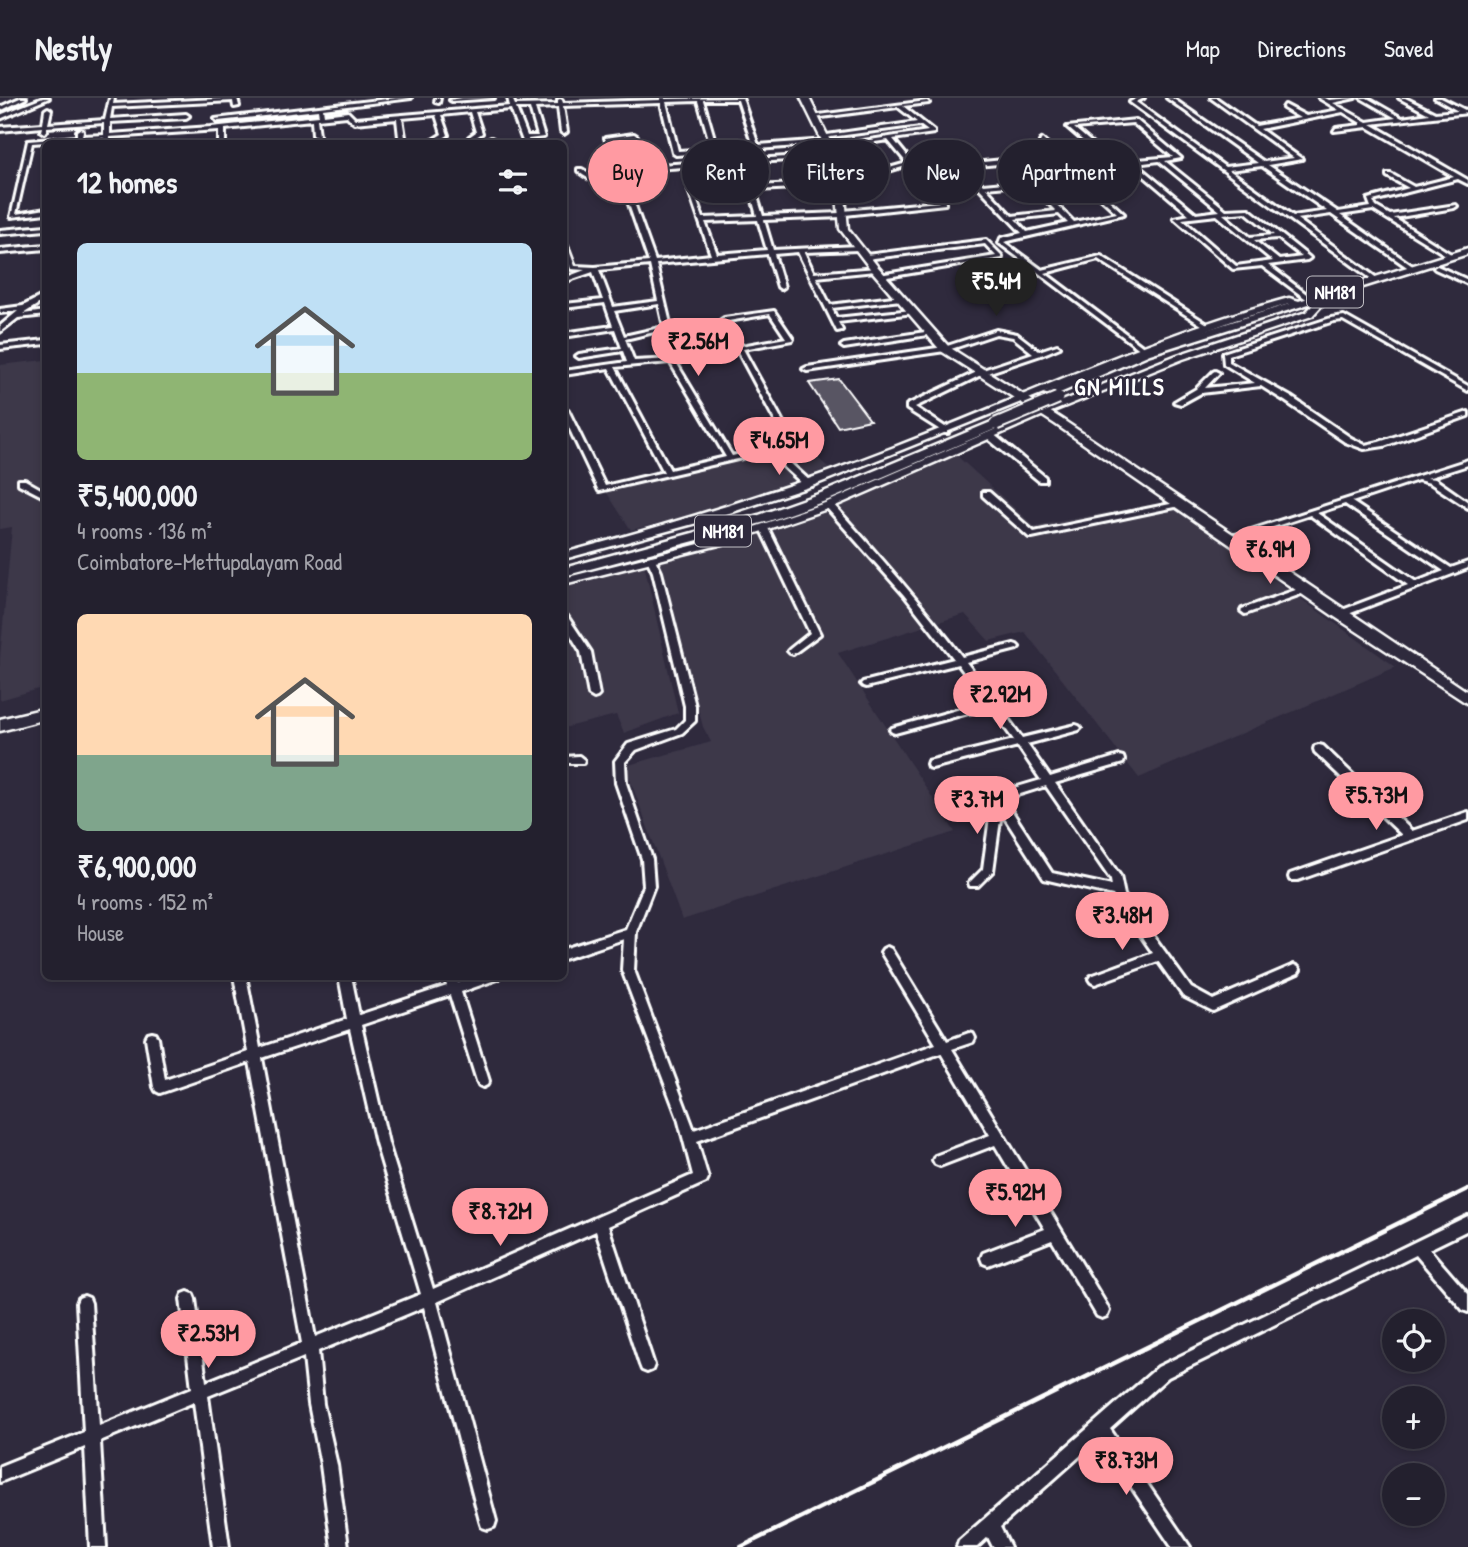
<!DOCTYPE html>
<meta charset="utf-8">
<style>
:root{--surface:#23202e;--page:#2f2d3a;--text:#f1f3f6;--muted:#a3a3aa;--line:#403e4a;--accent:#ff9aa2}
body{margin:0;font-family:"Patrick Hand",sans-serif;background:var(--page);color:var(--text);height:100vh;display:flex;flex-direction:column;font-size:26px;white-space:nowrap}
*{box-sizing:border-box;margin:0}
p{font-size:23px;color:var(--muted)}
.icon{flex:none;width:38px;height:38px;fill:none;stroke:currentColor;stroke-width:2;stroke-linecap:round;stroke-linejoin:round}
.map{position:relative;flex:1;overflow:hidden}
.sheet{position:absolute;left:42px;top:42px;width:525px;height:840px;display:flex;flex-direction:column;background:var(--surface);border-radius:10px;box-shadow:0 4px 10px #0003,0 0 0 2px var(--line)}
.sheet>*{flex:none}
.top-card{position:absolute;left:588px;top:42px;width:665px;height:63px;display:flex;gap:14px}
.buttons{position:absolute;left:1382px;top:1211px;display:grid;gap:14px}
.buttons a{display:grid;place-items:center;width:63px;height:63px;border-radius:50%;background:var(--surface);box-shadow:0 4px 10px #0003,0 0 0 2px var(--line);font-size:35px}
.price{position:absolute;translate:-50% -60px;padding:0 16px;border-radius:24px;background:var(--accent);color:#111;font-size:23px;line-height:46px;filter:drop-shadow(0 2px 4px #0008)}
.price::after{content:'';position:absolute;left:50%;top:42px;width:21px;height:16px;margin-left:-10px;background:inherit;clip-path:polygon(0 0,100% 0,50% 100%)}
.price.active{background:#222;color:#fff}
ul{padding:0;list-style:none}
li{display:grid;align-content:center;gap:14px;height:371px;padding:0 35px}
li span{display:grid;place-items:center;height:217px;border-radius:10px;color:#555}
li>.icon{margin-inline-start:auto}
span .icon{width:126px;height:126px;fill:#fffc;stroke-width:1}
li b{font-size:30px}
h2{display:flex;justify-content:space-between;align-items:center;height:84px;padding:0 35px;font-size:30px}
.chip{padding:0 24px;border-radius:32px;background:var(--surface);box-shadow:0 4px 10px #0003,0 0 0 2px var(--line);font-size:24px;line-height:63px}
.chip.active{background:var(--accent);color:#111}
header{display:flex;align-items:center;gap:42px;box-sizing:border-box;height:98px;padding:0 35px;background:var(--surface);border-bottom:2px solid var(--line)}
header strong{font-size:33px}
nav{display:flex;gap:38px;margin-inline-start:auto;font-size:24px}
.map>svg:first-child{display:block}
</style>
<header>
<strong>Nestly</strong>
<nav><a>Map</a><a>Directions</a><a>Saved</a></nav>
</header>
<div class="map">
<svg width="1468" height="1449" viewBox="0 0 1468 1449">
<rect width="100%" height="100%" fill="#2f2a3d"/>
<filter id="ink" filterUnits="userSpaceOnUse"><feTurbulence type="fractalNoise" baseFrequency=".0143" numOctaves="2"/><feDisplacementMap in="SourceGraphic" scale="14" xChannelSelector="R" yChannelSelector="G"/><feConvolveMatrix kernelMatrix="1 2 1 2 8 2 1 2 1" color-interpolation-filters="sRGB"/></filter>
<g filter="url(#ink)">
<path fill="#3c3749" d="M45 262V589L0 602V559L12 429 0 431V267Z
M800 344 829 370 807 378 777 351Z
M768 353 799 382 733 407 631 432 605 392Z
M955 356 1034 428 1166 404 1396 569 1139 680 1025 534 989 543 965 516 838 555 955 734 682 822 625 668 711 644 703 629 659 464 838 406Z
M644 466 678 615 624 635 616 617 564 630V485Z"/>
<path fill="#595564" stroke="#fff" stroke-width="2" d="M839 281 870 322 838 329 809 285Z"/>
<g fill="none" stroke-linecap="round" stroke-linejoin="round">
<defs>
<path id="minor" d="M20 0H26L0 13V9Z
M43 0H49L0 21V17Z
M110 0H114L113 6 237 0 239 8 234 9 233 3 112 9 110 21 186 16 189 18 186 20 110 24V36L211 29 319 18 318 12 218 23 215 21 396 0H411L323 11 324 17 348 14 355 21 510 8 508 0H512L515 7 558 6V2L560 1 562 2 563 5 661 2V0H665V1L742 0 758 47 826 42 829 44 826 46 676 57 673 55 661 5 563 8 567 34 564 36 561 34 558 9 535 10 544 39 528 41 529 46H524L511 11 475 14 482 35 475 40 477 46H471L469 39 476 34 470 14 441 17 448 37 439 43V46H433L434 41 442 36 436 17 402 20 405 39 402 41 399 39 397 21 354 25 347 18 317 21 319 37 316 39 313 37 312 22 225 31V46H219V32L109 39V46H103L104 40 82 41V46H76V42L32 45 16 116 46 111V115L11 119 28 43 77 39V33L80 31 83 33 82 38 104 37V25L47 29V33L44 35 41 33 42 29 0 33V29L43 26 45 12 48 10 51 12 48 26 105 22ZM703 2H738L753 48 717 50ZM698 3 712 51 678 53 666 4ZM516 10H530L538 38H527Z
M436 0H440L439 5 435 4Z
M462 0H494L452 3 450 2Z
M1138 0H1144L1136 4 1225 69 1258 65 1167 0H1172L1264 64 1294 60 1211 0H1216L1256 28 1300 20 1283 10 1285 7 1306 18 1339 12 1319 0H1325L1329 2 1355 0 1333 5 1367 24 1396 20 1361 0H1367L1402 20 1429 16 1399 0H1405L1435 15 1458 13 1435 0H1441L1465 12 1468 11V15L1371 26 1468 82V86L1458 81 1373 103 1376 109 1390 117 1456 107 1457 108 1454 110 1394 120 1454 158 1449 159 1373 112 1340 117 1414 169V171H1410L1331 116 1297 121 1378 181 1373 182 1130 4ZM1343 14 1361 25V27L1336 30 1334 33 1368 29 1454 79 1414 89 1391 76H1387V78L1409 90 1368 101 1371 109 1338 114 1268 67 1302 61 1260 31ZM1262 68 1327 113 1293 118 1229 72Z
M927 3 929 5 903 8 934 33V35L893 41 911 63 953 57 963 66 1054 57 1040 44 1042 41 1124 116 1004 144 1042 172 1101 158 1209 227V229H1205L1098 161 1045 175 1146 251 1141 252 999 145 1001 140 1022 135 952 61 914 66 945 104V106L845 117 842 119 764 122 773 152 858 148 861 150 858 152 804 154 814 175 877 170V172L875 173 816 179 830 207 901 198 904 200 901 202 832 210 836 220 912 212 915 214 914 215 838 224 842 232 837 233 798 154 774 156 784 189 781 191 778 189 768 156 656 166 671 230 625 241 634 263 674 261 732 358 787 345 721 222 724 220 774 213 793 241 792 242 743 251 795 346 776 352 811 384V388H805L768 354 599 393 564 319V310L568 312 605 388 664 374 609 270 564 277V273L627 264 623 253 579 260 576 258 579 256 622 250 615 231 570 238 567 236 570 234 613 228 605 205 564 210V206L603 202 593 174 564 184V180L585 172 571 171 564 154V145L567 147 575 168 595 169 649 164 622 86C605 86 591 85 578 73V71H582L597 80 620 82 605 40 634 36 637 38 642 68 835 56 833 59 640 72 637 70 632 40 611 41 655 163 711 157 689 92 749 89 745 77 748 75 751 77 754 88 840 84 907 65 888 42 828 51 825 49 928 33 920 27 823 40 820 38 917 24 898 9 814 20 811 18ZM1057 60 1117 115 1074 124 1014 64ZM1009 65 1026 83 983 87 966 69ZM909 67 939 104 843 113 840 115 763 118 755 92 840 88ZM1029 86 1056 113 1012 118 986 90ZM750 92 757 118 703 120 694 95ZM1059 116 1068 125 1027 134 1015 121ZM758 122 767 152 717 156 705 124ZM650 167 658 203 613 209 599 172ZM659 206 664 229 624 238 614 213ZM770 216 786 240 741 248 728 223ZM670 264 726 359 670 372 615 269Z
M1136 22 1181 60 1165 63 1226 112 1249 111 1309 159 1310 160 1307 162 1268 167 1313 201V203H1309L1262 168 1233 171 1174 120 1190 117 1130 66 1111 67 1067 29ZM1133 25 1173 59 1114 64 1074 30ZM1159 63 1220 113 1196 116 1136 66ZM1246 114 1274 137 1250 139 1223 116ZM1217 117 1273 163 1236 168 1182 121ZM1278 140 1302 159 1279 162 1254 142Z
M491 40 493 41 495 46H490L488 42Z
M46 128V132L0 136V132Z
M986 142 1002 158V160L881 180 878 178 879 177 996 158 985 146 866 161 863 159 866 157Z
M46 147V151L0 155V151Z
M1437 168 1468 182V186L1435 171 1434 170Z
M46 196V201L23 216 46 213V217L18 220 0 234V228L18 213 0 215V211L23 208Z
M1344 218 1468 288V293L1343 222 1334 223 1229 257V264L1291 299 1351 340 1365 347 1379 344 1468 314V318L1384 348 1364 351 1345 344 1285 303 1261 288 1201 295 1181 306 1174 304 1196 291 1213 274 1215 273 1219 275 1205 290 1255 285 1224 266 1223 255 1331 220Z
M996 232 1017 236 1039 253 1057 247 1060 249 1041 257 981 277 915 309 948 331V335H945L907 311V307L979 273 983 272 1033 255 1013 239 996 236 945 253 807 273 803 271 807 269 944 249Z
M932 233 934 234V236L844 250 841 248 844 246Z
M46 242V246L0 251V247Z
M986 335H992L1045 379V383H1039L986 339Z
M1468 362V367L1427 380 1435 381 1468 404V410L1430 385 1418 382 1352 404 1451 470 1468 464V470L1343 518H1337L1336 516 1337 514 1408 487 1310 417 1233 442H1230L1226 440ZM1345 406 1444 473 1416 484 1317 415Z
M19 382H25L46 394V400L19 386Z
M983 394H989L1034 434 1180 404 1184 406 1180 408 1032 439H1029L983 398Z
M826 405H832C877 455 921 505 962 559L1014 546 1017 547 1019 549 1017 551 966 564 994 602 1038 590 1041 591 1043 593 1041 595 998 607 1022 640 1076 627 1079 628 1081 630 1079 632 1027 646 1050 679 1119 658 1123 659 1124 662 1123 665 1055 685 1120 778 1124 797 1191 890 1213 902 1294 867 1298 869 1300 872 1298 875 1213 913 1183 898 1158 863 1095 886 1091 884 1089 881 1091 878 1153 855 1113 797 1044 781 1001 714 993 773 978 788H970L969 785 983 771 992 704 958 715 954 714 953 711 954 708 1041 682 1018 648 932 670 928 669 927 666 928 663 1014 642 990 609 895 635 892 634 890 632 892 630 986 604 958 566 866 589 863 588 861 586 863 584 954 561 904 497 826 409ZM1046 688 1111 782 1112 788 1052 775 1004 701Z
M761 428H764L768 430 820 536 793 556 790 555 788 553 790 551 810 535 760 430Z
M651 458 655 461 661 474 695 608V623L682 635 636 652 625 664 626 685 652 761 654 788 636 834 634 872 694 1032 936 946 881 854 883 851 887 849 891 851 947 943 969 935 973 936 975 940 973 944 952 951 1107 1208 1109 1213 1107 1218 1102 1220 1097 1218 1052 1142 988 1167 983 1165 981 1160 983 1155 1045 1131 995 1047 940 1068 935 1066 933 1062 935 1058 990 1037 941 955 697 1043 708 1080 706 1084 608 1128 654 1267 652 1272 647 1274 642 1272 640 1267 596 1133 437 1204 496 1423 494 1429 488 1431 482 1429 480 1423 424 1209 318 1253 323 1306 337 1367 348 1449H332L321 1367 309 1306 304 1259 208 1298 229 1449H213L194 1304 100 1343 106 1449H90L85 1349 0 1384V1368L84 1334 77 1205 79 1200 84 1198 89 1200 91 1205 99 1328 192 1290 181 1201 183 1196 188 1194 193 1196 195 1201 206 1284 302 1245 250 964 160 995 156 993 154 989 146 940 148 936 152 935 156 936 158 940 165 982 248 954 234 878H246L260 950 347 921 339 878H351L359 917 447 888 444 878H456L458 885 477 878H500L498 881 461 894 489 983 487 987 483 989 479 987 477 983 450 897 361 927 388 1045 433 1191 693 1077 678 1020 622 872 624 841 564 861V851L626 831 644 788 642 761 616 685 615 663 628 646 676 631 685 622V608L653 474 647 461ZM350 931 376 1045 421 1196 315 1239 262 960Z
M1304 489 1307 490V494L1248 515 1245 516 1241 513 1242 511Z
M564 517 567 518 591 554 599 597 597 599 594 600 589 597 581 554 564 526Z
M1319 647 1323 648 1412 733 1468 714V722L1298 782H1290L1289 779 1290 776 1402 737 1315 654 1314 651 1315 648Z
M579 658 584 662 583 665H564V659Z
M1468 1118V1132L1429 1151 1468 1196V1214L1463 1212 1416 1157 1168 1279 1110 1331 1190 1449H1172L1099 1341 1000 1429 1010 1449H993L988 1439 977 1449H957L959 1443 1158 1269Z"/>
<path id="tertiary" d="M1289 200 1306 205 1302 208 1289 206 1235 222 1123 263 812 388 708 422 564 461V455C675 425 785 392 892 350 1024 299 1152 237 1289 200Z
M1315 205 1322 207 1312 218 1183 261 1046 316 833 409 727 445 564 486V480L719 441 825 405 1040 312 1177 257 1306 214Z"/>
<path id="secondary" d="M801 0H809L837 57 844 86 848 131 878 169 949 249 1063 322 1468 594V606L1335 519 1055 326 941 253 872 173 840 131 836 86 829 57Z"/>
<path id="trunk" d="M1468 150V156L1150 256 1053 298 1043 295 1142 252Z
M996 322 1000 323V329L831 401 769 423 564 478V470L759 417 821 395Z
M46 610V621L0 633V621Z"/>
</defs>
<use href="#minor" stroke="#fff" stroke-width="6"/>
<use href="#tertiary" stroke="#fff" stroke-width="5"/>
<use href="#secondary" stroke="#fff" stroke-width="5"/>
<use href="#trunk" stroke="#fff" stroke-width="5"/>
<use href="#minor" fill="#2f2a3d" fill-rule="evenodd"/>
<use href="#tertiary" fill="#2f2a3d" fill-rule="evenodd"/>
<use href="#secondary" fill="#2f2a3d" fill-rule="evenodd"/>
<use href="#trunk" fill="#2f2a3d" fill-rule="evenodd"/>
<path stroke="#fff" stroke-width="4.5" d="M741 1449 1468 1091"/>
<defs>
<path id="trunk-bridge" d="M996 326 1058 300"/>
</defs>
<use href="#trunk-bridge" stroke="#fff" stroke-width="15" stroke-linecap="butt"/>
<use href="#trunk-bridge" stroke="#2f2a3d" stroke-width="11"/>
</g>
</g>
<g text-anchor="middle" stroke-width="5" stroke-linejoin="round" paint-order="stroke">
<g fill="#2f2a3d" stroke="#c1bfc5" stroke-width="2">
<rect x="1307" y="178.5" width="56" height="31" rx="5"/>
<rect x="695" y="417.5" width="56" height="31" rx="5"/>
</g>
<g font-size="19" font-weight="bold" fill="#fff">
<text x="1335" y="201">NH181</text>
<text x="723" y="440">NH181</text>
</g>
<g font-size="23" font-weight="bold" letter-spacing="2" fill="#fff" stroke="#2f2a3d">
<text x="1120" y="297">GN MILLS</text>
</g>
</g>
</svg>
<div class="buttons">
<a><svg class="icon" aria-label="locate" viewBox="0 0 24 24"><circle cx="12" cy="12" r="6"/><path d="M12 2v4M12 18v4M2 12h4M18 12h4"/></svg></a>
<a>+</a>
<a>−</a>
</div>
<b class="price active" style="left:996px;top:220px">₹5.4M</b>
<b class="price" style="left:698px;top:280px">₹2.56M</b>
<b class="price" style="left:779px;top:379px">₹4.65M</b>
<b class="price" style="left:1270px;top:488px">₹6.9M</b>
<b class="price" style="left:1000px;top:633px">₹2.92M</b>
<b class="price" style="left:1376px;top:734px">₹5.73M</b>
<b class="price" style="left:977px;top:738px">₹3.7M</b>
<b class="price" style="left:1122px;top:854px">₹3.48M</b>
<b class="price" style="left:1015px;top:1131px">₹5.92M</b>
<b class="price" style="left:500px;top:1150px">₹8.72M</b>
<b class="price" style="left:208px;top:1272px">₹2.53M</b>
<b class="price" style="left:1126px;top:1399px">₹8.73M</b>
<div class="top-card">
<a class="chip active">Buy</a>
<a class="chip">Rent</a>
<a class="chip">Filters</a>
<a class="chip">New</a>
<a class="chip">Apartment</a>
</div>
<section class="sheet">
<h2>12 homes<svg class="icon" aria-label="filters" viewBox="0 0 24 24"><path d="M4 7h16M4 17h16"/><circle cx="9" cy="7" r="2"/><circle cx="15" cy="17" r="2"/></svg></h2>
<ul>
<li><span style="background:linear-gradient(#bfe0f5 60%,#8fb573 0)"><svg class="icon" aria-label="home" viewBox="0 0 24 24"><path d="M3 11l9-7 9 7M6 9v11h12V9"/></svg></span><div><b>₹5,400,000</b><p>4 rooms · 136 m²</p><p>Coimbatore-Mettupalayam Road</p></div></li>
<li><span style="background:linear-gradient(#ffd9b3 65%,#7fa58c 0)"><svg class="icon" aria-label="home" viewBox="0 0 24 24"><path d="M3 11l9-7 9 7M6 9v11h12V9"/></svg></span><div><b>₹6,900,000</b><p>4 rooms · 152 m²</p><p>House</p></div></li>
</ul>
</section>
</div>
